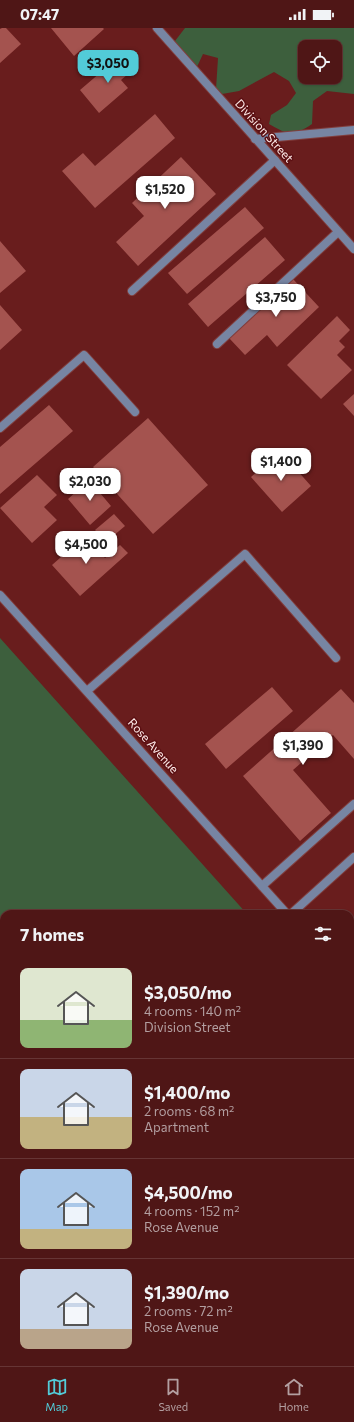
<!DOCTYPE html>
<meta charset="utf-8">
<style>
:root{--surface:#4f1616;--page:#551f1f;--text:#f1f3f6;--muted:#b39fa1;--line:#663535;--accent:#52cbd8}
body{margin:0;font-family:Commissioner,sans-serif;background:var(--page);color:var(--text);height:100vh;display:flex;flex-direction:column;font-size:15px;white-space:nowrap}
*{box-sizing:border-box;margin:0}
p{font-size:13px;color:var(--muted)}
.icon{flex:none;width:22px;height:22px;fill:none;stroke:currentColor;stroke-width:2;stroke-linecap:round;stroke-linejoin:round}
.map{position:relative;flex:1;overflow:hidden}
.panel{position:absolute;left:0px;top:882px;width:354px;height:456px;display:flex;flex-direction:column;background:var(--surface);border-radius:12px 12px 0 0;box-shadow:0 1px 3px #0004,0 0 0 1px var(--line)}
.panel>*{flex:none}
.buttons{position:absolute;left:298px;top:12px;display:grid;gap:8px}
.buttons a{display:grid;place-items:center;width:44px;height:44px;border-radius:8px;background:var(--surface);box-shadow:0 1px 3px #0004,0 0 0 1px var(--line);font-size:20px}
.price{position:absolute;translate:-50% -34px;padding:0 9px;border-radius:8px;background:#fff;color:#222;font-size:13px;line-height:26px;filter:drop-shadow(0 1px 2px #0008)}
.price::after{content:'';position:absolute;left:50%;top:24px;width:12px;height:9px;margin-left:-6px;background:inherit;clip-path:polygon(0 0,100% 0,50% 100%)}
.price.active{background:var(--accent);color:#111}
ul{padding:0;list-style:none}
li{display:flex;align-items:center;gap:12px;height:100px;padding:0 20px}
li+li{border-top:1px solid var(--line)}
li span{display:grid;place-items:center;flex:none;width:112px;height:80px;border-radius:8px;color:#555}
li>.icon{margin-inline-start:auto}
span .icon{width:48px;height:48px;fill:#fffc;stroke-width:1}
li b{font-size:17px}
h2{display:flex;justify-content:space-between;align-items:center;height:48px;padding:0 20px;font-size:17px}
.status{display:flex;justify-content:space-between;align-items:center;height:28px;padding:0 20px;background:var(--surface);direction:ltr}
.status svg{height:11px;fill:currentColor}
.menu{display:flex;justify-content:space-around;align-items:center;height:56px;border-top:1px solid var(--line);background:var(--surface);font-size:11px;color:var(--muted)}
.menu a{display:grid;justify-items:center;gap:2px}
.menu .active{color:var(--accent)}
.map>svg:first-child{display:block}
</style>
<div class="status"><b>07:47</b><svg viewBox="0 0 49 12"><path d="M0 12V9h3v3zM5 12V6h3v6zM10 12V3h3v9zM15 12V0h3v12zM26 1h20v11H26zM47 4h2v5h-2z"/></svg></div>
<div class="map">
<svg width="354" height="1338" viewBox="0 0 354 1338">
<rect width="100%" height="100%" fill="#691d1d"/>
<path fill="#3d5f3d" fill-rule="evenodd" d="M185 0H354V66L327 63 313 73 312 96C293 109 288 107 269 96L271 87 287 77 296 65 289 53 274 44 239 63 222 66 216 61 218 30 203 26 196 41 180 28 175 13ZM305 19H335V49H305Z
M0 610 247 886H4V1334H350V1001L354 1006V1338H0Z"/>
<path fill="#a4534f" d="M2 0H6L21 16 0 35V1Z
M51 0H103L104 1 74 28Z
M121 27 134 41 121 52 128 60 99 85 80 62Z
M155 86 175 110 95 180 62 143 83 125 95 138Z
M181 129 216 166 138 238 116 214 144 188 132 175Z
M245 179 264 200 187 266 168 245Z
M265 209 285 232 208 299 188 276Z
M0 213 26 243 0 265Z
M293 251 319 279 277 319 267 307 245 327 229 310Z
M0 277 22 302 0 322Z
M337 288 350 302 339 313 345 319 337 327 352 342 321 371 287 337Z
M354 366V388L343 376Z
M49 377 73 403 0 466V419Z
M148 390 208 457 153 506 93 439Z
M280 423 311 458 282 484 251 449Z
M37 447 57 467 44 479 57 492 32 515 0 480Z
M89 452 111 478 90 497 68 471Z
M114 486 125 498 106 514 95 502Z
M85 508 105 530 120 517 128 525 80 568 52 537Z
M272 659 293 683 226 741 205 716Z
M341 661 354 675V731L333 707 293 742 331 785 300 813 243 748Z"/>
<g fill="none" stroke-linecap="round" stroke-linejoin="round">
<defs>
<path id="service" d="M255 111 354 102
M0 400 84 327 135 384
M87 663 245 526 336 630
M262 858 354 776
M291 886 354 829"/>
<path id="minor" d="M132 263 275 132
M217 316 338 204
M0 567 287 886
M350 956 354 961"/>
<path id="tertiary" d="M157 0 354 221"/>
</defs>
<use href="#service" stroke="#813e3d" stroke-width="10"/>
<use href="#minor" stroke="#813e3d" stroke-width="10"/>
<use href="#tertiary" stroke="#813e3d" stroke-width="10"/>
<use href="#service" stroke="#7785a3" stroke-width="8"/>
<use href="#minor" stroke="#7785a3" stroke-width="8"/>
<use href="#tertiary" stroke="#7785a3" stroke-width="8"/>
</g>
<g text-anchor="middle" stroke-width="3" stroke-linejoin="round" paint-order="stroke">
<g font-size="12" fill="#feeae8" stroke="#5c1013">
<text transform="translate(264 103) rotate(48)" y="4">Division Street</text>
<text transform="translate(153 718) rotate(48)" y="4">Rose Avenue</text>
</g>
</g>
</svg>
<div class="buttons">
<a><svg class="icon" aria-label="locate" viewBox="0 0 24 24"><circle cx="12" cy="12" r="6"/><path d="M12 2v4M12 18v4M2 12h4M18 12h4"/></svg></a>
</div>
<b class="price active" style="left:108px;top:56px">$3,050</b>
<b class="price" style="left:165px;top:182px">$1,520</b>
<b class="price" style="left:276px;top:290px">$3,750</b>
<b class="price" style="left:281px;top:454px">$1,400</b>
<b class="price" style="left:90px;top:474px">$2,030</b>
<b class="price" style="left:86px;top:537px">$4,500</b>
<b class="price" style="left:303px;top:738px">$1,390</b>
<section class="panel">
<h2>7 homes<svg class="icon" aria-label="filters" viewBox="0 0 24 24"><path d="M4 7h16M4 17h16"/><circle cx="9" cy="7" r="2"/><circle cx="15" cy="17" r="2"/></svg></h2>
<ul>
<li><span style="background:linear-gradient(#dfe7d0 65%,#8fb573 0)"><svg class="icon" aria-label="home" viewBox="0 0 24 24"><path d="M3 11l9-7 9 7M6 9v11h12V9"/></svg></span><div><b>$3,050/mo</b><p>4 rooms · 140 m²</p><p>Division Street</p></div></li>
<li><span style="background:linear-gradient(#c9d6e8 60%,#c2b280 0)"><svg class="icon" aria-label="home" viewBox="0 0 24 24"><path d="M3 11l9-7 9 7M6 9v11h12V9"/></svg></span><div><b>$1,400/mo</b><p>2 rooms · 68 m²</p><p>Apartment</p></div></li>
<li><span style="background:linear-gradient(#a9c7e8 75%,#c2b280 0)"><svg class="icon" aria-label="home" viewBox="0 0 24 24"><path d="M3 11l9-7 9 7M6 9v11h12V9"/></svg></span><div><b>$4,500/mo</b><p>4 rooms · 152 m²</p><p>Rose Avenue</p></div></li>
<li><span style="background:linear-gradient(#c9d6e8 75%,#b9a48a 0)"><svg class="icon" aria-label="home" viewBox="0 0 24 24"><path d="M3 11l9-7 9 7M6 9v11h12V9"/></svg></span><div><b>$1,390/mo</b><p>2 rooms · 72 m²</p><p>Rose Avenue</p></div></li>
</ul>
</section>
</div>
<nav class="menu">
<a class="active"><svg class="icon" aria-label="map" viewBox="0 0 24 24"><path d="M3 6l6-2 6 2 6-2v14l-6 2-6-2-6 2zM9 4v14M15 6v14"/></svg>Map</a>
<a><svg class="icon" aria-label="saved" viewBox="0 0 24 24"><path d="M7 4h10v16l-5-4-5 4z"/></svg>Saved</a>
<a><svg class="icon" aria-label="home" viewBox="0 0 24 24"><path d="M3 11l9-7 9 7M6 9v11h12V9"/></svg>Home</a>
</nav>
